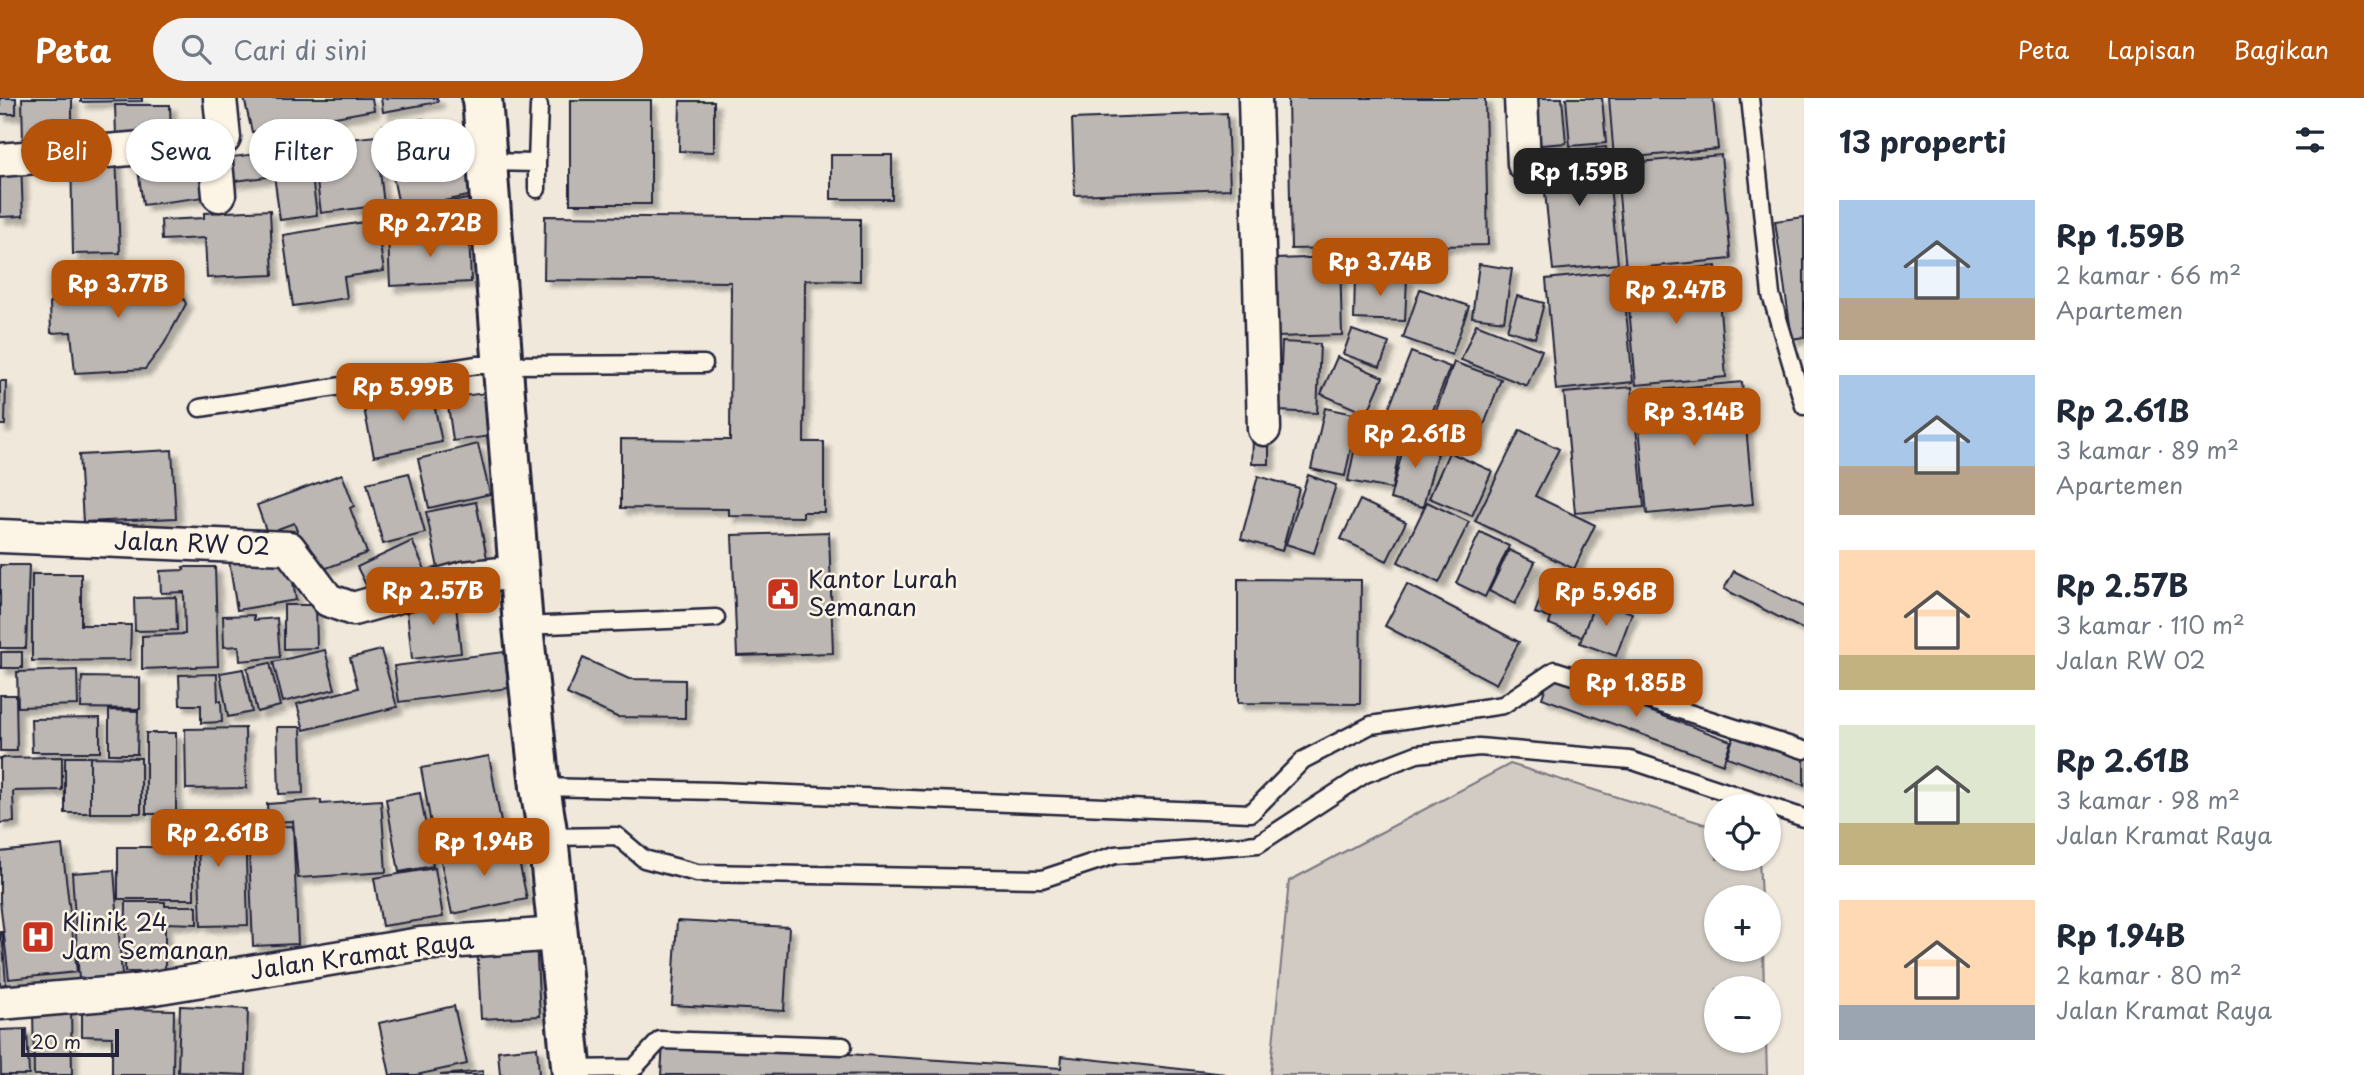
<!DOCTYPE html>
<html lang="id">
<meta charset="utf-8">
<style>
:root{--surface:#fff;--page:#f2f2f3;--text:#1f2937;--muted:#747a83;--accent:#b45309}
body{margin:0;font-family:"Playpen Sans",sans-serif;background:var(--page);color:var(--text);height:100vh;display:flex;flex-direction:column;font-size:26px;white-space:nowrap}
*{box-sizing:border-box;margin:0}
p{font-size:23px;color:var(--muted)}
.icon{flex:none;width:38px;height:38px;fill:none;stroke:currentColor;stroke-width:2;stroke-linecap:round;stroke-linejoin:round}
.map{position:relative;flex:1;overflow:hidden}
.panel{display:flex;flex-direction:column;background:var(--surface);width:560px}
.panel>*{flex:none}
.top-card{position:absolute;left:21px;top:21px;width:665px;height:63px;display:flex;gap:14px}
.tools{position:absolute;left:1704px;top:696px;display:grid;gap:14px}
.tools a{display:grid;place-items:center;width:77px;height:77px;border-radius:50%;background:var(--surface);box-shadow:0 2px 5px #0004;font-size:35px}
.scale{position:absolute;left:21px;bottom:18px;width:98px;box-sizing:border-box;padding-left:7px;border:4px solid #22223b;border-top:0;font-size:19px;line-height:24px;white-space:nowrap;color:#22223b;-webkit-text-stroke:5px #fcf5e5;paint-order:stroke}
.price{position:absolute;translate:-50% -60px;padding:0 16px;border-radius:14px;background:var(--accent);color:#fff;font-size:23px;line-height:46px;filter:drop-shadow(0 2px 4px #0008)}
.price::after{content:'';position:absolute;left:50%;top:42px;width:21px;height:16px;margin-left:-10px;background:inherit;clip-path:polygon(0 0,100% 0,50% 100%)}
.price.selected{background:#222;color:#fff}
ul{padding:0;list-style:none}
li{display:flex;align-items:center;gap:21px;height:175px;padding:0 35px}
li span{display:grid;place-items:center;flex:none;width:196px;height:140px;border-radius:0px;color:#555}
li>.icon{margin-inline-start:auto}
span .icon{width:84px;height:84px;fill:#fffc;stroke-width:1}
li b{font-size:30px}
h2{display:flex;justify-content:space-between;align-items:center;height:84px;padding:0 35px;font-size:30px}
.tag{padding:0 24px;border-radius:32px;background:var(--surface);box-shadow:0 2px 5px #0004;font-size:24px;line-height:63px}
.tag.selected{background:var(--accent);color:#fff}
header{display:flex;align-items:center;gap:42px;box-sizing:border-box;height:98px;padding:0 35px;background:var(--accent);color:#fff}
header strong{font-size:33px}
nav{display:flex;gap:38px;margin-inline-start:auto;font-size:24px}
.search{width:490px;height:63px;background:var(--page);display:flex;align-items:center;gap:18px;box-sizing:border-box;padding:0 24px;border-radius:38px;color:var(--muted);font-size:26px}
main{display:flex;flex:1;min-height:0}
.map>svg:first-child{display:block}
</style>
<header>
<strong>Peta</strong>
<div class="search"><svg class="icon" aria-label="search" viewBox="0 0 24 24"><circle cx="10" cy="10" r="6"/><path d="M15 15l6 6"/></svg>Cari di sini</div>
<nav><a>Peta</a><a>Lapisan</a><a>Bagikan</a></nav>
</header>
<main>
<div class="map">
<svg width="1804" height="977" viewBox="0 0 1804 977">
<defs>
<filter id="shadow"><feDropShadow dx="6" dy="6" stdDeviation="2" flood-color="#0004"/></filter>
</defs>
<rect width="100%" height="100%" fill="#efe8db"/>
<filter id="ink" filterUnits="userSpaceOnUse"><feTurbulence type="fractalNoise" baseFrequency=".0143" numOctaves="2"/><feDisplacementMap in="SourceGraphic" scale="14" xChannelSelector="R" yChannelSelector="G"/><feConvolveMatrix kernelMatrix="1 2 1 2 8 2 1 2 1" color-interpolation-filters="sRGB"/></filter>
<g filter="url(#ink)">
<path fill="#d1cbc3" stroke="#7a767f" stroke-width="2" d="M1510 666 1717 730V761H1759L1761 800H1717V852H1763L1764 891H1717V943H1766L1767 977H1270L1289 783Z"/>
<path fill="#bcb7b3" stroke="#22223b" stroke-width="2" filter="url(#shadow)" d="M0 0H16V16H0Z
M22 0H72V44H23Z
M81 0H142V3L81 4Z
M244 0H372L374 12 252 34Z
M381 0H437L438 4 383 14Z
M1288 0H1485L1488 147 1291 151Z
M1526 0H1562L1566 45 1531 48Z
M1566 0H1602L1606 45 1570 48Z
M1609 0H1713L1718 51 1614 61Z
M570 2H651V106H570Z
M680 3H714V54L679 53Z
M115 7H170L171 37H116Z
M1227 15 1230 91 1075 97 1072 21Z
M423 21 428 57 388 63 383 27Z
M376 38 384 107 321 115 312 45Z
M198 48 205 99 143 107 136 57Z
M308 49 317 117 280 122 271 54Z
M1606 49 1618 166 1553 172 1541 55Z
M264 55 267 79 227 84 224 60Z
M116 56 120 155 73 156 71 57Z
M831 57H892V101H831Z
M1721 57 1731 161 1626 171 1616 66Z
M21 64 23 118 0 119V65Z
M466 64 473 97 400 112 393 79Z
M468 101 472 120 436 126 433 107Z
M270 112 273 177 207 180 205 140 162 142 161 122 204 120V115Z
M545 118 860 121V183L805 182 804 344H824V414H803V419L729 418V411L621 410V341L730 342 731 184 544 182Z
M1804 119V239L1792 241 1775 123Z
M376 122 384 173 344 179 347 200 293 208 283 137Z
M469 134 471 184 390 188 388 138Z
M1340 159 1342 237 1276 239 1274 161Z
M1479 166 1512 171 1504 223 1472 219Z
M1716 168 1726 279 1636 287 1626 176Z
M139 173 153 176 179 191 186 206 164 246 145 271 75 275 71 234 51 235 50 204H76V175Z
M1622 173 1633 284 1556 292 1546 181Z
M1355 178 1407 180 1405 223 1354 221Z
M1420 191 1469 208 1452 257 1403 240Z
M1517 198 1544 205 1535 240 1507 232Z
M1476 226 1542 252 1527 288 1461 262Z
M1352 232 1389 245 1380 269 1343 256Z
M1282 244 1320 246 1317 315 1279 313Z
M1411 254 1450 269 1426 330 1387 315Z
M1337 259 1383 279 1367 316 1321 296Z
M1454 264 1501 281 1476 349 1429 332Z
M0 283H6L5 327H0Z
M1742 284 1753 406 1647 416 1636 294Z
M1632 289 1644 409 1575 415 1564 295Z
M431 292 442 344 374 358 363 306Z
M485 295 492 338 453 343 447 300Z
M1325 310 1358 317 1345 378 1311 371Z
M1520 332 1559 351 1535 398 1595 427 1574 471 1475 423Z
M1407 335 1440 344 1423 409 1390 401Z
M1357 339 1400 348 1392 391 1348 383Z
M1253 342H1269V366H1252Z
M478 346 490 396 429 410 418 361Z
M172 352 176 420 83 424 79 357Z
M1449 354 1492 373 1472 418 1429 400Z
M409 375 425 435 383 446 367 385Z
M342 376 354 408 350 410 367 455 313 475 294 425 267 435 257 407Z
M1308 377 1336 387 1314 455 1286 446Z
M1258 378 1299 390 1282 453 1241 441Z
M1360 402 1406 424 1387 463 1341 441Z
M476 404 487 460 438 470 426 414Z
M1427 404 1469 424 1439 485 1398 464Z
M829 434 833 555 737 558 732 437Z
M1480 434 1509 448 1485 499 1456 485Z
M412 443 427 476 373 501 357 469Z
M1509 452 1535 464 1515 506 1489 493Z
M288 453 296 502 237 512 229 463Z
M0 467H29L26 550H0Z
M183 469H215L218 568 142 571V538L185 536 184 494 161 495 160 473 184 472Z
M1550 473 1566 479 1550 520 1535 515Z
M1734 473 1804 509V532L1724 491Z
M32 476H81V527H131L130 562 32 563Z
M1238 481 1361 482 1360 606 1238 605Z
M1407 486 1519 544 1496 586 1385 528Z
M1560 497 1593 509 1582 539 1549 526Z
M455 498 461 555 412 561 406 503Z
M176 499 177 532 135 533 134 500Z
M1596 501 1632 515 1616 558 1580 545Z
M284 507H316L317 550 284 551Z
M254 517V522L277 520 280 559 240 563 239 548 224 549 223 518Z
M325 552 335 591 283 604 273 564Z
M381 552 397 609 304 632 297 606 358 590 350 560Z
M1 554H22V570H1Z
M504 554 509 590 399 604 394 568Z
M583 560 629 581 685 582V620L617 619 567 596Z
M270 565 280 608 257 614 247 570Z
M243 571 252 614 228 619 220 575Z
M77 572 78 607 18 609 17 574Z
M217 576 218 603H221L222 624 201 625V607H180L179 577Z
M1550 576 1731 643 1723 666 1542 600Z
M82 579 140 580V611L81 610Z
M0 597H16L17 653H0Z
M109 612 138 613 137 656H109Z
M100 620V654H32L31 621Z
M277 629H301L303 695 279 696Z
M245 630 246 690 186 691 185 631Z
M1736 631 1804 655V687L1727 659Z
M146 635H176V716H146Z
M489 658 504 741 436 754 421 670Z
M62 659V692L13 693 14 724 0 725V660Z
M65 659H90V715H65Z
M90 659 141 660V715H90Z
M420 695 433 768 399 774 386 701Z
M321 702V706L381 702 386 774 298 780 293 723 268 724 267 706Z
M222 719 223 729H245L248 827 201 828 198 745H172L171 721Z
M293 728 298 846 253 848 248 729Z
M515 744 527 801 452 816 440 759Z
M62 747 77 874 9 881 0 803V754Z
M118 749H194V801H118Z
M435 770 443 819 382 828 374 780Z
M114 772 122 878 79 881 72 775Z
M126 804H165V808H197V826L165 825V874H125Z
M677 823 789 829 784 913 672 907Z
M0 834H2L6 886 0 887Z
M536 842 540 918 481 921 477 845Z
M82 903H127V911L174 912 173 977H112V939L82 938Z
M33 908H71L72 977H34Z
M180 908 248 911 246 977 178 974Z
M454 908 467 966 416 977H390L379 925Z
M27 931 29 977H1L0 932Z
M663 944 1061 970 1062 958 1226 976 661 977Z
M537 949 539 977H500L498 953Z
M483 973V977H440Z"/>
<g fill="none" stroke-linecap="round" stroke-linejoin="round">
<defs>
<path id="service" d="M1750 0 1771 197 1804 308
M487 64 537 65 539 8
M537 91V65
M200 310 477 267 704 266
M523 528 716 520
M540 689 717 693 1251 715 1303 662 1371 627 1503 607 1555 572 1804 652
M548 739 617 738 644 761 697 775 1042 781 1115 757 1258 746 1365 676 1417 656 1479 649 1630 662 1804 720
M571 971 634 970 660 942 843 948"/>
<path id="minor" d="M1255 0 1264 331
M1521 0 1524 66
M214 44 219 97
M0 62 214 44 224 40 220 0
M0 438 289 450 328 502 353 511 464 480 520 474
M0 905 130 894 420 846 557 836"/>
<path id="tertiary" d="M482 0 523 528 540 689 548 739 572 977"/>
</defs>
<use href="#service" stroke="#22223b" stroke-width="21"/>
<use href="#minor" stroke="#22223b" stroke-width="37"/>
<use href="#tertiary" stroke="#22223b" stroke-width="44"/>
<use href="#service" stroke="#fcf5e5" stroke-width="16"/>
<use href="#minor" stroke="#fcf5e5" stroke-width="32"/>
<use href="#tertiary" stroke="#fcf5e5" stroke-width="38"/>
</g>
</g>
<defs>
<symbol id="civic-square" viewBox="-11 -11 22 22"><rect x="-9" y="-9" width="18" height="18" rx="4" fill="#c8321e" stroke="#fcf5e5"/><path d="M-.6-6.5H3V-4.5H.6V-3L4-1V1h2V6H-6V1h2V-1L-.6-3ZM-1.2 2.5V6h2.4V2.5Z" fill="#fff"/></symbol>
<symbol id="hospital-square" viewBox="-11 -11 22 22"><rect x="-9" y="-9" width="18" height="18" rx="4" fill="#c8321e" stroke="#fcf5e5"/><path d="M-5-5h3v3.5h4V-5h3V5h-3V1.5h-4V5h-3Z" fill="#fff"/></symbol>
</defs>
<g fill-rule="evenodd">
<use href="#civic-square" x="764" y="477" width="38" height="38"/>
<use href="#hospital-square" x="19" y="820" width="38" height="38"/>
</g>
<g text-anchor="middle" stroke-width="5" stroke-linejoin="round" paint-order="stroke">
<g font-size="24" fill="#22223b" stroke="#fcf5e5">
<text transform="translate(192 446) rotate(2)" y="8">Jalan RW 02</text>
<text transform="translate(362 858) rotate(-8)" y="8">Jalan Kramat Raya</text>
</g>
<g font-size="24" fill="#22223b" stroke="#fcf5e5" text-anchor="start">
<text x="808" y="490">Kantor Lurah<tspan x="808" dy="28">Semanan</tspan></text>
<text x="62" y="833">Klinik 24<tspan x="62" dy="28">Jam Semanan</tspan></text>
</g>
</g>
</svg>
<div class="tools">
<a><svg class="icon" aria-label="locate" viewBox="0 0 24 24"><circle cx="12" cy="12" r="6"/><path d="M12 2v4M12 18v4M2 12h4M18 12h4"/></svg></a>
<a>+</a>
<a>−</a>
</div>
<div class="scale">20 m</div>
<b class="price selected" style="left:1579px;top:110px">Rp 1.59B</b>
<b class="price" style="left:430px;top:161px">Rp 2.72B</b>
<b class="price" style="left:1380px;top:200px">Rp 3.74B</b>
<b class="price" style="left:118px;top:222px">Rp 3.77B</b>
<b class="price" style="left:1676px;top:228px">Rp 2.47B</b>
<b class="price" style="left:403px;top:325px">Rp 5.99B</b>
<b class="price" style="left:1694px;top:350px">Rp 3.14B</b>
<b class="price" style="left:1415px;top:372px">Rp 2.61B</b>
<b class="price" style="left:433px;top:529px">Rp 2.57B</b>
<b class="price" style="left:1606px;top:530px">Rp 5.96B</b>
<b class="price" style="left:1636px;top:621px">Rp 1.85B</b>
<b class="price" style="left:218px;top:771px">Rp 2.61B</b>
<b class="price" style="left:484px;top:780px">Rp 1.94B</b>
<div class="top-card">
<a class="tag selected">Beli</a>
<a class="tag">Sewa</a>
<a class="tag">Filter</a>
<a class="tag">Baru</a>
</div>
</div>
<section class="panel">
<h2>13 properti<svg class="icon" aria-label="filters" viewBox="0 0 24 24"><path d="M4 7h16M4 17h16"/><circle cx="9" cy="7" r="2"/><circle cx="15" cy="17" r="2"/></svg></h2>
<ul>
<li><span style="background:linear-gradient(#a9c7e8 70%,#b9a48a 0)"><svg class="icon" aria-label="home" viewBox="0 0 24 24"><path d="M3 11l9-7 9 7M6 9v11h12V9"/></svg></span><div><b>Rp 1.59B</b><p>2 kamar · 66 m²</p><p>Apartemen</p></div></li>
<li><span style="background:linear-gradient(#a9c7e8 65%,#b9a48a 0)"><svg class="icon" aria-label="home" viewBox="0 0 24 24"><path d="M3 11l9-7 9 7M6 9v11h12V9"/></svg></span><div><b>Rp 2.61B</b><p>3 kamar · 89 m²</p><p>Apartemen</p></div></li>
<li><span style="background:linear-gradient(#ffd9b3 75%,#c2b280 0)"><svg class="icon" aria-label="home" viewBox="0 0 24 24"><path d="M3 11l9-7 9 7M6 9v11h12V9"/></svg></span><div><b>Rp 2.57B</b><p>3 kamar · 110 m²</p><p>Jalan RW 02</p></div></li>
<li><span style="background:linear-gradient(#dfe7d0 70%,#c2b280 0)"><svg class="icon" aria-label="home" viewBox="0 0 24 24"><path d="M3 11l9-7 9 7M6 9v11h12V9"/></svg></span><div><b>Rp 2.61B</b><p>3 kamar · 98 m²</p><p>Jalan Kramat Raya</p></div></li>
<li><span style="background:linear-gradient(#ffd9b3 75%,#9aa5b1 0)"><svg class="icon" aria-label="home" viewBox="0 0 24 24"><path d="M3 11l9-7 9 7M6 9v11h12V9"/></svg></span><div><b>Rp 1.94B</b><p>2 kamar · 80 m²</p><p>Jalan Kramat Raya</p></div></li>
</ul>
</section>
</main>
